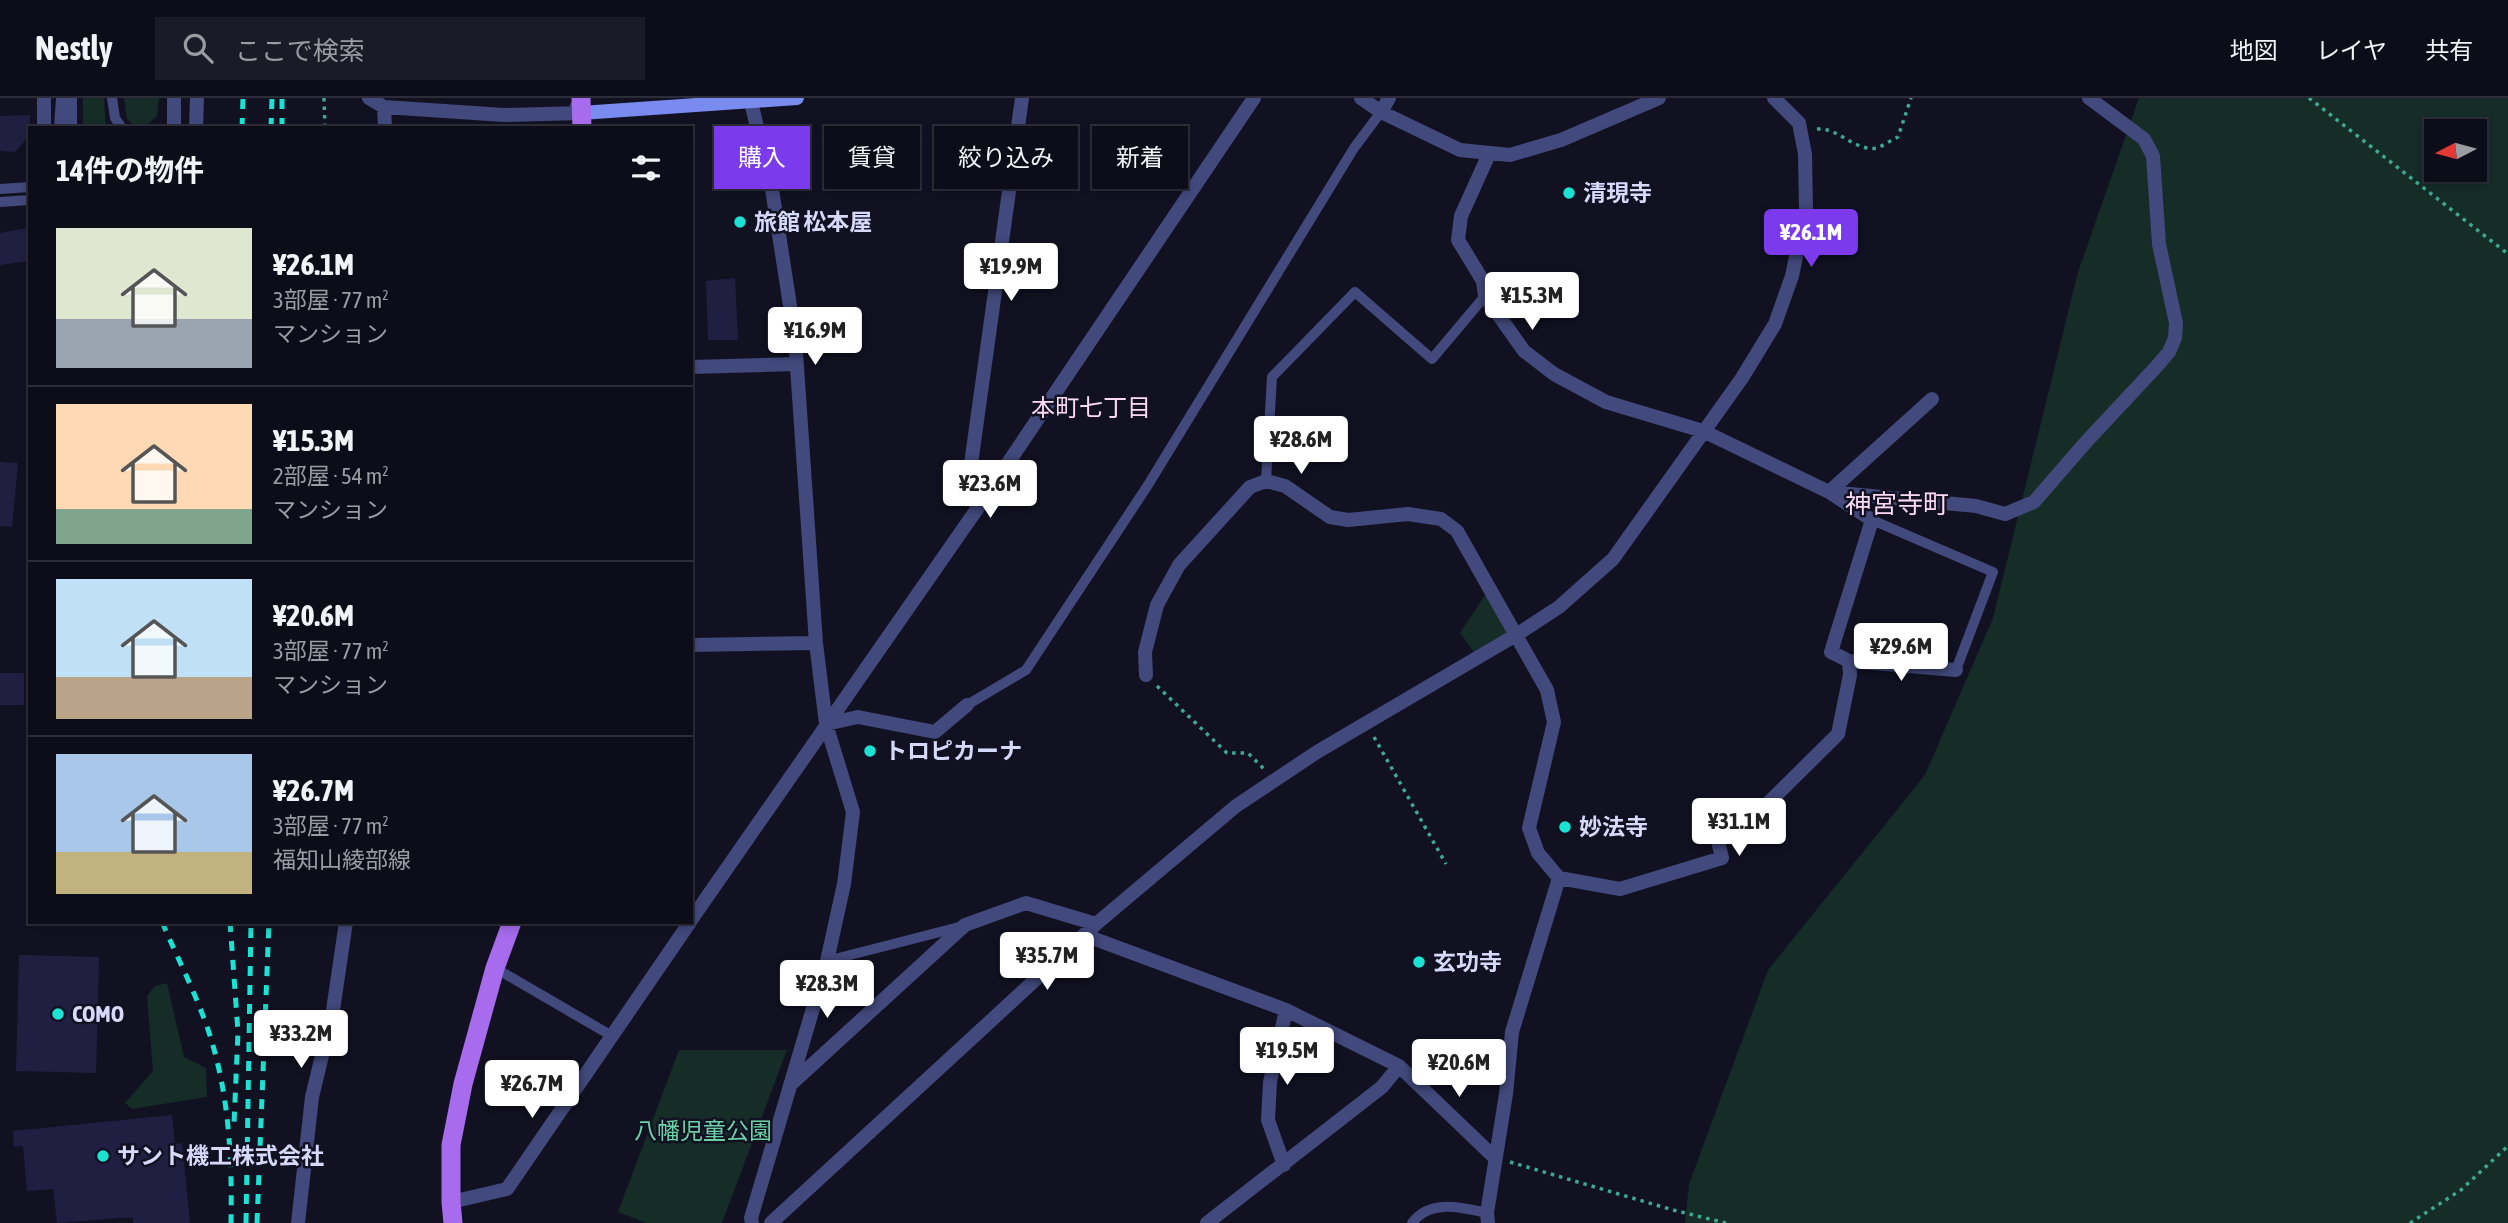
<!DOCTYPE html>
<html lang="ja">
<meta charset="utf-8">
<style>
:root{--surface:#0d0d1a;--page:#1b1b27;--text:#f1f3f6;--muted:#9a9ca2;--line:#2d2d39;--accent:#7c3aed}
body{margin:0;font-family:"Asap Condensed","Noto Sans JP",sans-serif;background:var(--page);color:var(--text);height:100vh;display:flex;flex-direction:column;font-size:26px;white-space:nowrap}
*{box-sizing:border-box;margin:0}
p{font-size:23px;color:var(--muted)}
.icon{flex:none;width:38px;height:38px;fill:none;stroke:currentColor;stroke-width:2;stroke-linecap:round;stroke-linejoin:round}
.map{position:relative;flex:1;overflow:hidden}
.details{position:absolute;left:28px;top:28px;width:665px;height:798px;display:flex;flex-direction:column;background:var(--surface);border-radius:0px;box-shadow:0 4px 10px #0003,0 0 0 2px var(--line)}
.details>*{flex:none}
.guide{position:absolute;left:714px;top:28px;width:665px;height:63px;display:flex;gap:14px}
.needle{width:46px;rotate:264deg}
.buttons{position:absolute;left:2424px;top:21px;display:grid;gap:14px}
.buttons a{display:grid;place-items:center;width:63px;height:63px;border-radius:0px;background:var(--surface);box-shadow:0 4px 10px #0003,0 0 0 2px var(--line);font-size:35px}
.price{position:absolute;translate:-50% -60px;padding:0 16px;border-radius:7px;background:#fff;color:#222;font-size:23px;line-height:46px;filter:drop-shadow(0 2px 4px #0008)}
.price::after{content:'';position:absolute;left:50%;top:42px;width:21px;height:16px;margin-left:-10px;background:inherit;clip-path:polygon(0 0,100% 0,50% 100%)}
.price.active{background:var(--accent);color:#fff}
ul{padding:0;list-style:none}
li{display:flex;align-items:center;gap:21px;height:175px;padding:0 28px}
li+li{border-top:2px solid var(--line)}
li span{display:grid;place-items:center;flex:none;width:196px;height:140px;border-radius:0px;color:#555}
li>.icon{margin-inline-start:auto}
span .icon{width:84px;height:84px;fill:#fffc;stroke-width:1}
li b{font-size:30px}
h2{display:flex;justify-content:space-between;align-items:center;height:84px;padding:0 28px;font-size:30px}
.chip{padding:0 24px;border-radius:0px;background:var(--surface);box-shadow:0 4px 10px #0003,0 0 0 2px var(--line);font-size:24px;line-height:63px}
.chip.active{background:var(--accent);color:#fff}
header{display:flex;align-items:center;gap:42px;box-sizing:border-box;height:98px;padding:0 35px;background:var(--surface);border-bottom:2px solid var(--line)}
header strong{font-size:33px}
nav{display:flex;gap:38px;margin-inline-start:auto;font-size:24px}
.search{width:490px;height:63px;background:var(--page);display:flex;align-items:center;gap:18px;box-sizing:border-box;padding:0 24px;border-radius:0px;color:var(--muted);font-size:26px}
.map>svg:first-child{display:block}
</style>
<header>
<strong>Nestly</strong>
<div class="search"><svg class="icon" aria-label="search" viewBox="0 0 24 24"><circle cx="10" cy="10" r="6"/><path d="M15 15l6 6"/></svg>ここで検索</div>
<nav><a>地図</a><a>レイヤ</a><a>共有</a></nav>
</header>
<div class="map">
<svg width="2508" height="1125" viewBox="0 0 2508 1125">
<rect width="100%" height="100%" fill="#112"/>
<path fill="#152c27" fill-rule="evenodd" d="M83 0H104L106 30H83Z
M124 0H159L157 18 146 28 135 29 127 21Z
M2139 0H2508V1125H1685L1689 1086 1768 872 1925 677 1993 520 2078 174ZM2436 33H2474V72H2436Z
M1489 491 1516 537 1478 560 1460 535Z
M167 885 184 959 206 970 207 999 132 1011 125 1005 153 973 147 898 155 888Z
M679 952H787L722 1125H646L618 1114Z"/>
<path fill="#211f41" d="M30 17V37L15 54 0 53V18Z
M26 130 30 163 0 167V135Z
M735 180 738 242H708L706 183Z
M0 364 18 365 12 429 0 428Z
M0 575H24V607H0Z
M19 857 99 859 96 975 16 973Z
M172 1017 175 1046 182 1045 190 1125H133V1119L57 1125 53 1091 27 1093 23 1048 14 1049 13 1033Z"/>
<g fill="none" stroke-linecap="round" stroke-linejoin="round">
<path stroke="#3ea890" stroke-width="3.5" stroke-dasharray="3.5 5" stroke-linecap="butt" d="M324 0 325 30
M2309 0 2508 156
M1817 31C1838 29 1855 54 1877 50 1883 48 1891 42 1898 39L1911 0
M1157 588 1227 655H1248L1264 671
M1374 639 1446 766
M1510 1064 1673 1112 1726 1125
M2410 1125 2461 1092 2508 1048"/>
<path stroke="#42497c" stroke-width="10" d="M112 0 115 20 122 30
M72 30V0
M0 91 30 89
M0 104 30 102
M1266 383 1272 279 1355 194 1432 261 1485 198
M1872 422 1993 474 1956 572
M967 607 1026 572 1148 387 1354 50 1381 14
M827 863 963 828
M495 870 612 938
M1412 1125C1430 1101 1461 1109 1487 1115"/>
<path stroke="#42497c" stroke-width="14" d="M174 0V30
M44 30V0
M61 30 63 0
M196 30 197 0"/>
<path stroke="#42497c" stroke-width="14" d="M369 0 384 9 504 17 581 15 577 8
M750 0 772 91 795 240 816 545 826 626 853 714 844 786 827 863 751 1120 752 1125
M1361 0 1381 14 1460 52 1510 57 1561 42 1659 0
M384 9 385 30
M1381 14 1389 0
M1489 56 1461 118 1458 142 1483 183 1485 198 1524 253 1554 276 1606 304 1703 333 1829 394 1976 408 2005 416 2034 404 2086 344 2157 268 2169 254 2175 240 2176 225 2159 146 2153 58 2144 41 2089 0
M691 269 797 266
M977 411 970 373 1022 0
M691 547 816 545
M1849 563 1956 572
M1146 577 1145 554 1157 507 1179 467 1250 389 1266 383 1285 388 1330 419 1348 422 1408 416 1441 421 1457 433 1547 592 1554 624 1529 730 1538 755 1559 780 1620 791 1722 760 1715 730 1750 723 1838 636 1850 577 1849 563 1831 554 1872 422 1829 394 1932 301
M826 626 858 619 935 634 967 607
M1084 837 1286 912 1399 968 1494 1059
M790 987 965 827 1026 805 1096 826
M1284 1067 1268 1022 1270 984 1286 912
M298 1125 312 999 333 912 346 824
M771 1125 1096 826 1236 708 1317 654 1516 537 1559 509 1613 461 1742 280 1775 226 1792 178 1806 111 1805 56 1799 25 1774 0
M1207 1125 1382 989 1399 968
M1488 1125 1487 1115 1506 996 1512 934 1559 780"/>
<path stroke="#42497c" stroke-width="14" d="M691 822 977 411 1254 0
M451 1104 507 1091 690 824"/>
<path stroke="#7a8bef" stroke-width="14" d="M581 15 797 0"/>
<path stroke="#a76ced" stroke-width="19" d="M581 0 582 30
M453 1125 451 1104V1047L463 986 495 870 512 824"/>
<path stroke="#1ce2d4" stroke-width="5" stroke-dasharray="10 9" stroke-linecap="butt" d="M242 30 243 0
M271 30 272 0
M282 30V0
M162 824C181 868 205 913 216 959 230 1013 232 1070 231 1125
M230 824 238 934 234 1026
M246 1125 251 824
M257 1125 269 824"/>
</g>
<g fill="#1ce2d4" stroke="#112" stroke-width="2.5">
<circle cx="1569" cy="95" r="7"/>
<circle cx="740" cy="124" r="7"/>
<circle cx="870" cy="653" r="7"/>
<circle cx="1565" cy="729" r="7"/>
<circle cx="1419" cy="864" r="7"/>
<circle cx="58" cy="916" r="7"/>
<circle cx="103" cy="1058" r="7"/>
</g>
<g text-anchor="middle" stroke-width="5" stroke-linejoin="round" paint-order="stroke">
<g font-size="23" font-weight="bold" fill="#d7d9fa" stroke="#112" text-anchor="start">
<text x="1583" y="103">清現寺</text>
<text x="754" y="132">旅館 松本屋</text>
<text x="884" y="661">トロピカーナ</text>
<text x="1579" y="737">妙法寺</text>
<text x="1433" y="872">玄功寺</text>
<text x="72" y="924">COMO</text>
<text x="117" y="1066">サント機工株式会社</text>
</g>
<g font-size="23" fill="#6cd1a7" stroke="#112">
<text x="703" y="1041">八幡児童公園</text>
</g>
<g font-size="24" fill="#fad9f4" stroke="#112">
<text x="1091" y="318">本町七丁目</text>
</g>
<g font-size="26" fill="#fad9f4" stroke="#112">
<text x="1897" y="415">神宮寺町</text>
</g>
</g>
</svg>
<div class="buttons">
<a><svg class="needle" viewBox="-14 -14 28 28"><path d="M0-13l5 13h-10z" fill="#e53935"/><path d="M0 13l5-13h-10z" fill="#9a9ca2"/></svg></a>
</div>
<b class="price active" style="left:1811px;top:171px">¥26.1M</b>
<b class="price" style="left:1011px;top:205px">¥19.9M</b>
<b class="price" style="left:1532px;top:234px">¥15.3M</b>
<b class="price" style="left:815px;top:269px">¥16.9M</b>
<b class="price" style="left:1301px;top:378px">¥28.6M</b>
<b class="price" style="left:990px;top:422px">¥23.6M</b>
<b class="price" style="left:1901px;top:585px">¥29.6M</b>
<b class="price" style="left:1739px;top:760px">¥31.1M</b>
<b class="price" style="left:1047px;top:894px">¥35.7M</b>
<b class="price" style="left:827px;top:922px">¥28.3M</b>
<b class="price" style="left:301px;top:972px">¥33.2M</b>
<b class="price" style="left:1287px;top:989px">¥19.5M</b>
<b class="price" style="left:1459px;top:1001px">¥20.6M</b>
<b class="price" style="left:532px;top:1022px">¥26.7M</b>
<div class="guide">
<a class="chip active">購入</a>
<a class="chip">賃貸</a>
<a class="chip">絞り込み</a>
<a class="chip">新着</a>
</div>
<section class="details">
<h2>14件の物件<svg class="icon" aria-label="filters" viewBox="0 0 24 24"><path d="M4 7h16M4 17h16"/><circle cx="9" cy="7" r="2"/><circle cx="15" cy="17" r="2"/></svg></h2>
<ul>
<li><span style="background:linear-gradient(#dfe7d0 65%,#9aa5b1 0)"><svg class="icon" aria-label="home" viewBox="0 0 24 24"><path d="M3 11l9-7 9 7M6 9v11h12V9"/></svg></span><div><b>¥26.1M</b><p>3部屋 · 77 m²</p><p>マンション</p></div></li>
<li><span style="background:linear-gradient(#ffd9b3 75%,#7fa58c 0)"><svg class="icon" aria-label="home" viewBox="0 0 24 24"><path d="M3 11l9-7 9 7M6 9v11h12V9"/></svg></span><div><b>¥15.3M</b><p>2部屋 · 54 m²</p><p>マンション</p></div></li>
<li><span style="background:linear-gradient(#bfe0f5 70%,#b9a48a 0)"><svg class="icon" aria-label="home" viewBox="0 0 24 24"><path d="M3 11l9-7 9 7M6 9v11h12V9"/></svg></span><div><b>¥20.6M</b><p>3部屋 · 77 m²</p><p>マンション</p></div></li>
<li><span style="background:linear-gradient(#a9c7e8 70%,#c2b280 0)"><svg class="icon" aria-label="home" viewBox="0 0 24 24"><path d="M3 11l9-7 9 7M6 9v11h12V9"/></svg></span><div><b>¥26.7M</b><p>3部屋 · 77 m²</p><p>福知山綾部線</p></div></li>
</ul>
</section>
</div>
